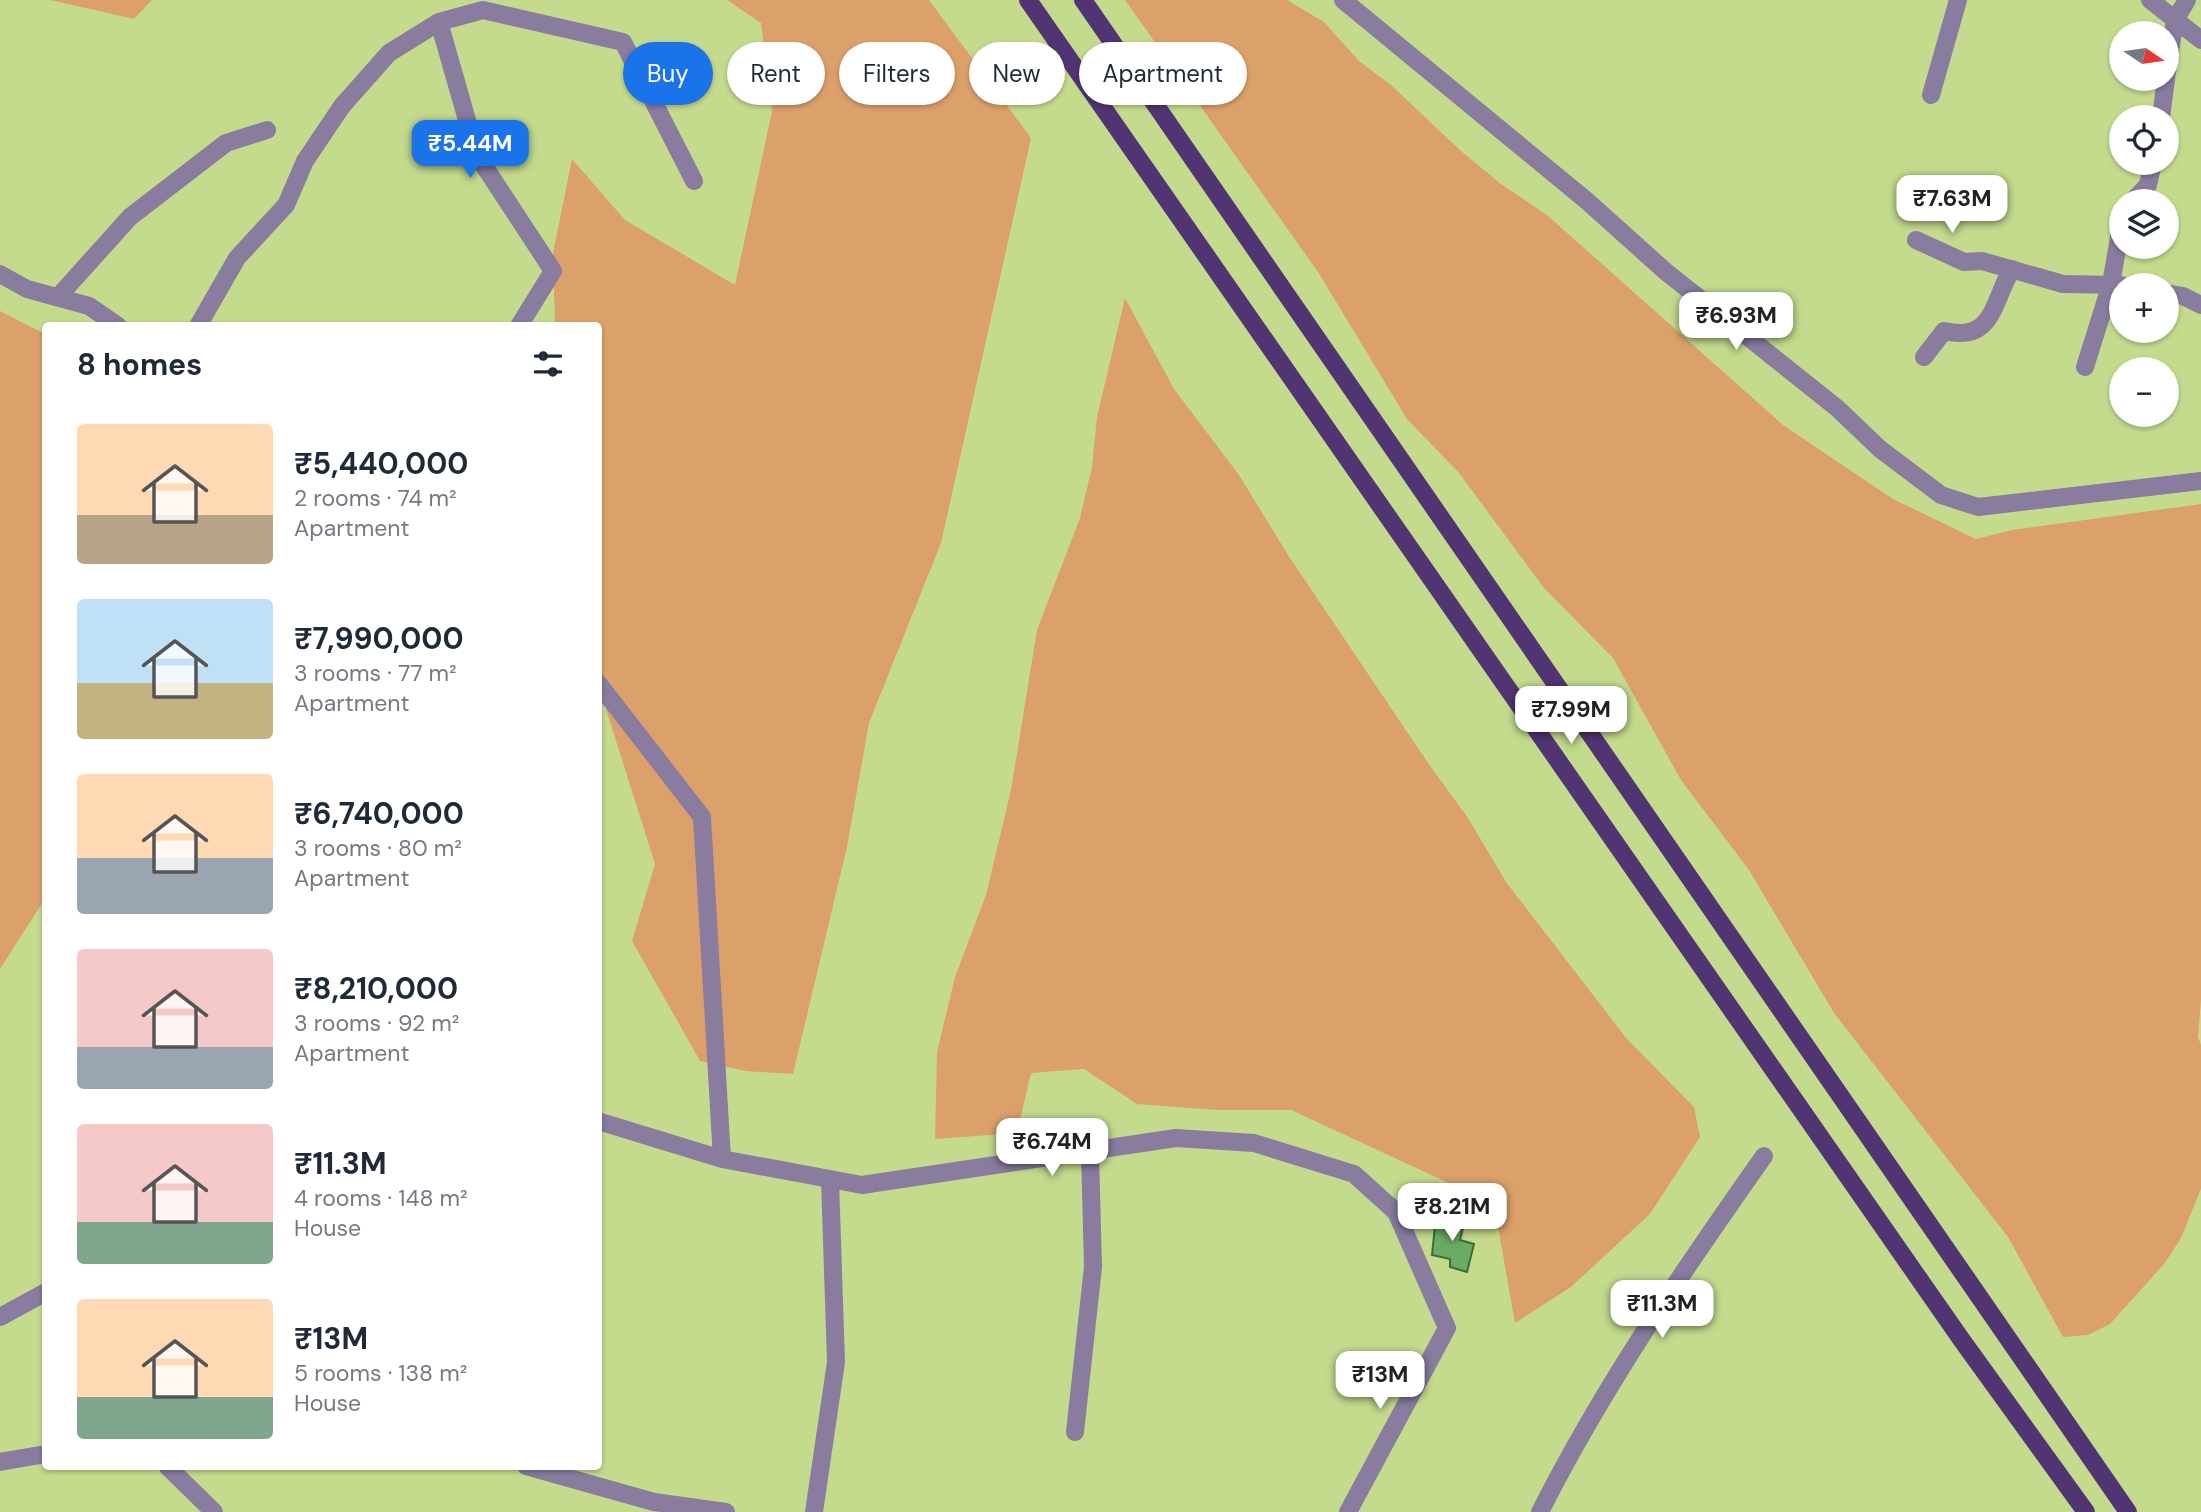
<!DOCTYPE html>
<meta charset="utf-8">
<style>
:root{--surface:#fff;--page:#f2f2f3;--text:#1f2937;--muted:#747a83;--accent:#1a73e8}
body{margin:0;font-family:"DM Sans",sans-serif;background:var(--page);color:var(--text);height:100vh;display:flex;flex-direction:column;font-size:26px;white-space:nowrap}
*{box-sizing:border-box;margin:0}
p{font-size:23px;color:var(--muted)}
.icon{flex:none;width:38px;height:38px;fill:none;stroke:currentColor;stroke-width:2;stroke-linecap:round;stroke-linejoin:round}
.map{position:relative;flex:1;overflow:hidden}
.drawer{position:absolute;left:42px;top:322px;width:560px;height:1148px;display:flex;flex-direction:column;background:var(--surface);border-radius:7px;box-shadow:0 2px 5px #0004}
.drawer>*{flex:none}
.banner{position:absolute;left:623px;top:42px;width:665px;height:63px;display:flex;gap:14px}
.needle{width:46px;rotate:103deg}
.controls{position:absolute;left:2109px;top:21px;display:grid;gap:14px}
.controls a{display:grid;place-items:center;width:70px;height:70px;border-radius:50%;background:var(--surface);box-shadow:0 2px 5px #0004;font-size:35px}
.price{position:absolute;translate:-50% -60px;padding:0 16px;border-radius:14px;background:#fff;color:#222;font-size:23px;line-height:46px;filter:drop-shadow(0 2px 4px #0008)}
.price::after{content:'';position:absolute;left:50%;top:42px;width:21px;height:16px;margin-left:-10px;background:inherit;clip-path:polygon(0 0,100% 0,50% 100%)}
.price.selected{background:var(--accent);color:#fff}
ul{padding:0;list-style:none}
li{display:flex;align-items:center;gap:21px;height:175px;padding:0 35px}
li span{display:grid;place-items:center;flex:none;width:196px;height:140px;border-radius:7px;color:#555}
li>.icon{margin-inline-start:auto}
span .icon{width:84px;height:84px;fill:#fffc;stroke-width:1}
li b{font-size:30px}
h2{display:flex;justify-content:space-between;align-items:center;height:84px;padding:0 35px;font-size:30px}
.pill{padding:0 24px;border-radius:32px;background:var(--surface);box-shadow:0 2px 5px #0004;font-size:24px;line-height:63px}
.pill.selected{background:var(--accent);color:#fff}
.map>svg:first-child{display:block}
</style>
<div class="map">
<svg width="2201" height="1512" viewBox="0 0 2201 1512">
<rect width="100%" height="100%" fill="#c4db8e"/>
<path fill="#dca16b" d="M50 0H152L134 19Z
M727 0H929L1031 138 941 543 869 723 847 847 793 1074 746 1071 700 1061 632 941 655 864 599 687 598 326H555L553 253 572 159 625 220 735 285 772 111 761 23Z
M1125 0H1287L1324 22 1359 61 1391 85 1461 151 1501 184 1547 215 1783 425 1893 499 1976 539 2012 530 2201 504V999L2198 1037 2201 1045V1189L2181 1238 2165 1263 2110 1324 2088 1335 2063 1337 2008 1237 1834 1013 1749 870 1681 780 1613 658 1544 588 1459 473 1407 419 1318 272Z
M1125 298 1174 389 1239 475 1288 555 1428 763 1468 818 1506 882 1627 1039 1694 1107 1700 1137 1650 1214 1571 1287 1515 1323 1494 1204 1291 1110H1217L1137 1104 1084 1069 1031 1073 1017 1133 935 1139 937 1052 955 977 986 895 1011 790 1037 630 1080 518 1092 467 1097 417Z
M0 311 45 334 46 897 0 969Z"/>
<path fill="#6aac64" stroke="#3a6f36" stroke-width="2" d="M1436 1216 1465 1220 1460 1240 1474 1244 1467 1272 1450 1267V1259L1432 1255Z"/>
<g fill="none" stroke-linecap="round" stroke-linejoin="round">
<path stroke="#897c9f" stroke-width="18" d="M1343 0 1587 201 1665 271 1837 408 1880 449 1941 495 1978 507 2201 481
M2150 0 2201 40
M439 22 477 155 553 271 519 326
M2166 78 2175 20 2187 0
M1931 95 1958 0
M2161 117 2166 79
M2133 201 2148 185 2153 163
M1916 240 1964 262 1982 261 2063 284 2121 285
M0 274 27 289 89 306 118 326
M2166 293 2183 296 2201 305
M58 297 130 217 226 143 267 130
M198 326 237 258 286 205 305 161 342 106 389 53 439 22 483 10 623 42 694 181
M1924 357 1944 331C1994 343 1992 302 2012 269
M2085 367 2111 284 2121 226
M598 683 702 817 722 1159
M598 1121 722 1159 862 1185 1176 1138 1254 1143 1354 1174 1396 1212 1447 1328 1348 1512
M0 1317 46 1292
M1075 1432 1093 1267 1090 1153
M0 1462 46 1454
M167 1466 214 1512
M526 1466 654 1502 726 1512
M814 1512 836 1362 830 1180
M1540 1512C1603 1387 1683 1271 1764 1156"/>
<path stroke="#513573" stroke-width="18" d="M1028 0 1961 1339 2086 1512
M1083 0 2128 1512"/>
</g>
</svg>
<div class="controls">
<a><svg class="needle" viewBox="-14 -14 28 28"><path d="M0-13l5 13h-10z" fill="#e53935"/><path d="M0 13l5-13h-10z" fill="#747a83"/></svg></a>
<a><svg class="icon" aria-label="locate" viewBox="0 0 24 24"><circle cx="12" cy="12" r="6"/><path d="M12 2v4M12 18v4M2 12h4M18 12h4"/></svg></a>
<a><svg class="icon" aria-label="layers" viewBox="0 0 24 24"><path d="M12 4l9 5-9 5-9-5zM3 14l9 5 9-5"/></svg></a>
<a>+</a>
<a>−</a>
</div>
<b class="price selected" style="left:470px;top:180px">₹5.44M</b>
<b class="price" style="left:1952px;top:235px">₹7.63M</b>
<b class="price" style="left:1736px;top:352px">₹6.93M</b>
<b class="price" style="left:1571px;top:746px">₹7.99M</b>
<b class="price" style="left:1052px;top:1178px">₹6.74M</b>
<b class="price" style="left:1452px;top:1243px">₹8.21M</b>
<b class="price" style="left:1662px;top:1340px">₹11.3M</b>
<b class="price" style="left:1380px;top:1411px">₹13M</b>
<div class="banner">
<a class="pill selected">Buy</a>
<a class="pill">Rent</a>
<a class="pill">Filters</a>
<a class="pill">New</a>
<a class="pill">Apartment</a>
</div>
<section class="drawer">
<h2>8 homes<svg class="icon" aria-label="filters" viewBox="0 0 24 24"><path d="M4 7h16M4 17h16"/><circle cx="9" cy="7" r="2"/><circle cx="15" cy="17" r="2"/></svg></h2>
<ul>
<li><span style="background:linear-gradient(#ffd9b3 65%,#b9a48a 0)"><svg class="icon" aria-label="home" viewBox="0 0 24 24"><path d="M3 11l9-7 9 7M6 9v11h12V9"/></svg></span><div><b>₹5,440,000</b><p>2 rooms · 74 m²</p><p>Apartment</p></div></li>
<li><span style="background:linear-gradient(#bfe0f5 60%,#c2b280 0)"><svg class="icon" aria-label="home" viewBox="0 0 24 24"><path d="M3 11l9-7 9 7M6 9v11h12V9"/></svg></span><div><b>₹7,990,000</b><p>3 rooms · 77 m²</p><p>Apartment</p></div></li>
<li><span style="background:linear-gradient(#ffd9b3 60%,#9aa5b1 0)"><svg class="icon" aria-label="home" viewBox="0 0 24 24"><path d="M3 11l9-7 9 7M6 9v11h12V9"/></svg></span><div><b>₹6,740,000</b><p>3 rooms · 80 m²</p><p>Apartment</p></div></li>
<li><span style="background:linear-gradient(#f6c9c9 70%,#9aa5b1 0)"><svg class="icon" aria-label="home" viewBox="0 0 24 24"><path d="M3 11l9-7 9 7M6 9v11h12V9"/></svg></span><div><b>₹8,210,000</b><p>3 rooms · 92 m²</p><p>Apartment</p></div></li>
<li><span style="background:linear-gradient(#f6c9c9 70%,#7fa58c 0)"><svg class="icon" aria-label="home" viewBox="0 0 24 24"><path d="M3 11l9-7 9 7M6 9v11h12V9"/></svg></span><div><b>₹11.3M</b><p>4 rooms · 148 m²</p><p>House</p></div></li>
<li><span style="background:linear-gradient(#ffd9b3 70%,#7fa58c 0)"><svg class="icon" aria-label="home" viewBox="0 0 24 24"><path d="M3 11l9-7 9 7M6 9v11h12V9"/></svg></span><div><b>₹13M</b><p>5 rooms · 138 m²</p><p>House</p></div></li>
</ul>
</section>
</div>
